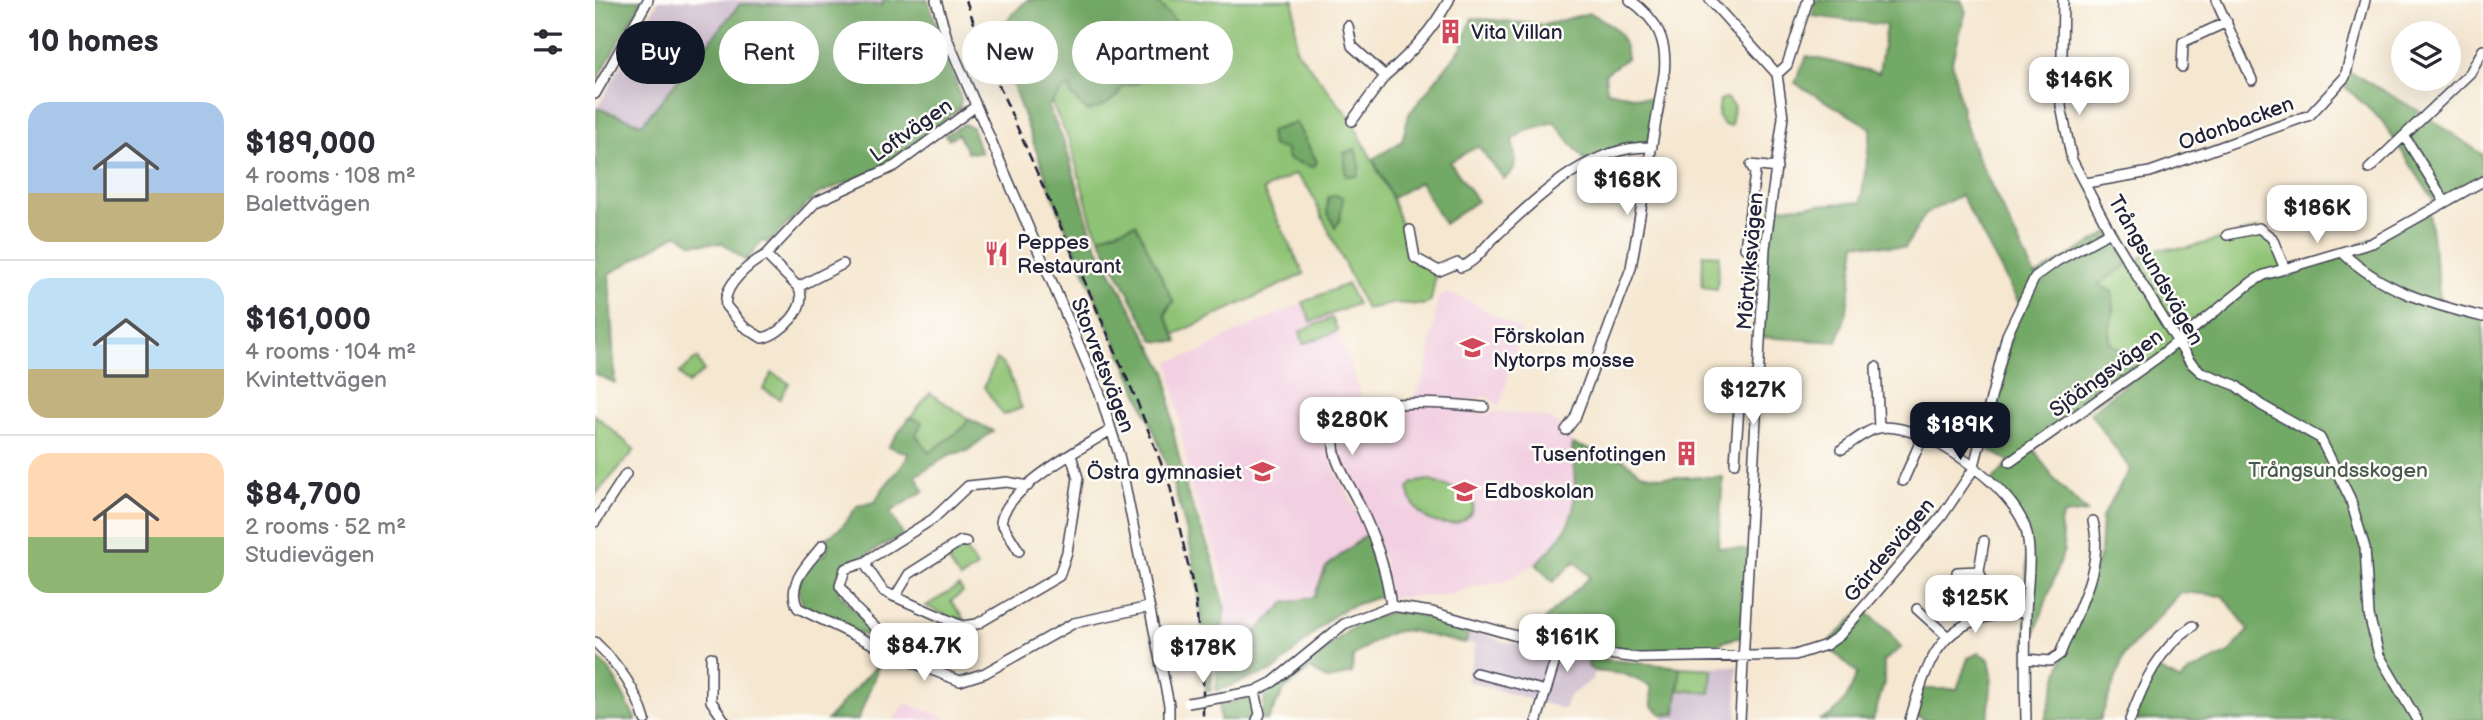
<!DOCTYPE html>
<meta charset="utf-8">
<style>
:root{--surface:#fff;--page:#f2f2f3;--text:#2b2b33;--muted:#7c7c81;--line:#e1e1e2;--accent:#111827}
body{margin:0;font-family:"Balsamiq Sans",sans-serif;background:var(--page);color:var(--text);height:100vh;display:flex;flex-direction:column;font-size:26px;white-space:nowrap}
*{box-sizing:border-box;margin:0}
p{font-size:23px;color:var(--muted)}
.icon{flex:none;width:38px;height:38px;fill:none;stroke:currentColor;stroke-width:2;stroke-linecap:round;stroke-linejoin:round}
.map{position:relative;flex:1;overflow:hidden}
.drawer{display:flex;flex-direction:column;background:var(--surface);width:595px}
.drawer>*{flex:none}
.guide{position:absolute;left:21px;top:21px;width:665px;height:63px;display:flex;gap:14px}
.tools{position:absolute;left:1796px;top:21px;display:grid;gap:14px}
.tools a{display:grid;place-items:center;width:70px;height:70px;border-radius:50%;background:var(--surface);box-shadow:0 7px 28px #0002;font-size:35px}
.price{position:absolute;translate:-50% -60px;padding:0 16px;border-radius:14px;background:#fff;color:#222;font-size:23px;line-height:46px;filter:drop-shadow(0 2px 4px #0008)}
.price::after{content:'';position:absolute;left:50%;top:42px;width:21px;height:16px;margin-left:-10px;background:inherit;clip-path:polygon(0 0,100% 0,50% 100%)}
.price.active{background:var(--accent);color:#fff}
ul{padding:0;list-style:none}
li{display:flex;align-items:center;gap:21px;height:175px;padding:0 28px}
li+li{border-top:2px solid var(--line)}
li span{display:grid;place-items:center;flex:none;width:196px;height:140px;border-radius:21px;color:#555}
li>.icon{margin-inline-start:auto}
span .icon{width:84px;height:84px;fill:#fffc;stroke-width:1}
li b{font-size:30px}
h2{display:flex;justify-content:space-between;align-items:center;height:84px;padding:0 28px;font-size:30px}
.pill{padding:0 24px;border-radius:32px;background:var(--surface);box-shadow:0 7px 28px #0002;font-size:24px;line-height:63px}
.pill.active{background:var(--accent);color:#fff}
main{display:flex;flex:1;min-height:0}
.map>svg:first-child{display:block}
</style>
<main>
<section class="drawer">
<h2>10 homes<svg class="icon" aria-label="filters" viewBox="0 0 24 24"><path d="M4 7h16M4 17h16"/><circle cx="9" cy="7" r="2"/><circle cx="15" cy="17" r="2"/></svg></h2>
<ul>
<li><span style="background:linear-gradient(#a9c7e8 65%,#c2b280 0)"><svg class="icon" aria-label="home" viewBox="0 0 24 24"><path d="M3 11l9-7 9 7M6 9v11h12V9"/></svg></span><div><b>$189,000</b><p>4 rooms · 108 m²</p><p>Balettvägen</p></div></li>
<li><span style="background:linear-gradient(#bfe0f5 65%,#c2b280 0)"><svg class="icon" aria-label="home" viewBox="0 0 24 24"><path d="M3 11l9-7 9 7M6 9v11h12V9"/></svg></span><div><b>$161,000</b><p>4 rooms · 104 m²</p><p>Kvintettvägen</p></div></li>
<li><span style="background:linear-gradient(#ffd9b3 60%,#8fb573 0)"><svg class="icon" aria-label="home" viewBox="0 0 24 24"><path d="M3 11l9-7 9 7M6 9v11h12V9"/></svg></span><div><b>$84,700</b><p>2 rooms · 52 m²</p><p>Studievägen</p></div></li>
</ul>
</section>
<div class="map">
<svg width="1888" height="720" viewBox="0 0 1888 720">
<rect width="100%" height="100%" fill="#fdfcf7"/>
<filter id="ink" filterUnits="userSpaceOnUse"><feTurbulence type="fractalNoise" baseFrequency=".0143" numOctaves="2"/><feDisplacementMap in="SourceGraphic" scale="14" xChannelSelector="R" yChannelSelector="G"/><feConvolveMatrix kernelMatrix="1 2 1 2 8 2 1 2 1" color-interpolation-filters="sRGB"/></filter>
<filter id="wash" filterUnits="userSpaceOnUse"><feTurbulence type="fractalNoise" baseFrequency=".00686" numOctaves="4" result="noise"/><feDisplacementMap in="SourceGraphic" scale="28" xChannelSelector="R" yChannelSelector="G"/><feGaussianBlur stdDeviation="1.57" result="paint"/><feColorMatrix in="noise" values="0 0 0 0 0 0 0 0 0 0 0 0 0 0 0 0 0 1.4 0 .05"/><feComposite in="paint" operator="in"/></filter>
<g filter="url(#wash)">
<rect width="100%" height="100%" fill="#f5e7d0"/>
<path fill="#f2cfe1" d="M851 293 873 300 926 330 905 406 891 396 878 400 822 401 892 414 904 411 953 418 971 430 977 444 982 501 959 546 941 564 909 582 875 587 854 595 795 598 789 561 740 456 742 432 752 419 817 400 831 374 843 298Z
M720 297 737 318 768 400 762 408 747 417 737 431 733 443V455L772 534 731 567 719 597 690 603 638 655 630 648 632 595 622 556 596 489 574 362 609 351 629 338Z
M311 703 356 720H298Z"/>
<path fill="#cfbdcf" d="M64 0H288L287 5H145L47 124 2 108Z
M874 627 902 640 994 658 993 666 999 671 997 680 974 696 969 709 872 681 881 644 871 643Z
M1142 666V720H1069L1068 715 1081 713 1087 667Z"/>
<path fill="#8fc374" stroke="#587258" stroke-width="2" fill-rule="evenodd" d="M560 0H699L701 49 757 121 797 198 817 258 841 273 836 301 830 305 801 303 771 309 714 189 700 174 668 190 709 274 579 335 570 317 577 302 540 224 504 237 497 223 475 142 456 102 470 87 522 97 528 85C552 83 549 78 569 68 587 59 592 69 608 50ZM701 123 722 162 718 167 693 159 690 149Z
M1131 98 1139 106 1136 126 1129 125 1123 116 1125 100Z
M1664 228 1677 238 1690 269 1535 377C1517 348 1508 342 1520 308L1502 284 1561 249 1592 248Z
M1108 254 1124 255 1122 289 1107 287Z
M752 284 762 304 716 322 708 302Z
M737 318 743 331 708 344 705 331Z
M102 358 109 371 93 384 84 373Z
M401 359C417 368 419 393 427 408L408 415 389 387Z
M177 373 194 383 185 399 168 389Z
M335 393 374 419 368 428 334 453 321 435 316 417Z
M0 415 40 450 0 495Z
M832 480 876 494C892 529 822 541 813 488L818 483Z
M367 544 382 567 365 579 350 556Z
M364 586 368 592 356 601 370 620 358 619 331 606Z
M1085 667 1117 669 1115 693 1084 690Z"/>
<path fill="#73a966" stroke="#4a6650" stroke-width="2" d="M0 0H47L0 84Z
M288 0H333L366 98 365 108 287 168 221 195 173 244 168 240 151 261 128 243 98 244 83 234 14 274 20 383 0 374 2 108 47 124 145 4 287 5Z
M432 0H560L609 50C589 70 588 59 569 68 549 78 552 83 528 86 519 102 509 107 492 111L476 95 475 88 470 87 453 107 470 144 498 239 572 374 578 431 592 492 617 557 630 608 625 649 617 665 616 691H611C609 649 608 607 599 565 578 454 524 354 481 252 450 181 426 106 399 33Z
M1221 0H1366L1371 11 1357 61 1368 116 1380 152 1440 276 1515 232 1534 264 1503 284 1517 292C1522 313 1512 323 1514 343L1534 354 1535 377 1438 448 1459 479 1492 512 1469 515 1465 523 1469 550 1431 659 1432 532 1396 482 1415 462 1386 445 1425 305 1366 195 1331 213 1310 248 1261 243 1252 311 1242 342 1165 337 1176 208 1266 202 1276 128 1200 83 1212 56 1284 73 1291 25 1217 16Z
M994 13C1015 22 1030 34 1032 58L1010 74 1012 91 1064 101 1057 147 992 163 959 122 930 131 917 140C920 156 925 169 909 179L883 146 855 162 882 201 849 224 825 182 797 198 778 159 807 141 814 114 866 48 877 18 949 25Z
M1752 70 1829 114 1888 155V181L1843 207 1787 121 1745 82Z
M701 123 722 162 718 167 693 159 690 149 677 146 675 131Z
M369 124 377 127 386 153 372 152 363 134 354 139 350 135Z
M760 149C763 160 767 165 762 176H751L749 153Z
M739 195 748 197 745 220 740 228 732 211 733 198Z
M1834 211 1846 307 1888 317V720H1540L1553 682 1563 669 1586 681 1594 672 1634 653 1654 630 1628 596 1586 592 1530 654 1505 720H1450L1470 650 1505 554 1507 517 1535 469 1495 413 1657 282 1748 253Z
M541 224 579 303 574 305 570 315 583 342 559 341 504 237Z
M315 417 327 422 321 435 334 453 368 428 374 419 398 431 372 451 356 454 321 476 329 491 295 512 308 535 246 568C241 577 242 584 245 594L292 645 217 612 208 605 202 588 208 574 225 554 231 555 233 544 228 540C250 527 249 524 262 506L280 502C288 482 311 468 313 453L293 447Z
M977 444 1029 460 1046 473 1067 477H1128L1123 547 1154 550 1148 638C1131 637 1119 648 1102 650 1056 656 1007 649 962 639L950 619 995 577 980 561 958 582 941 564C986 521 982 503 977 444Z
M772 534 786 568 789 595 751 608 733 620 680 670 621 691 623 669 690 603 719 597 731 567Z
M1268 609 1295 633 1306 648 1289 661V684L1278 720H1224C1246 715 1255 693 1262 673L1231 645Z
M804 611 874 627 871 643C812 636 812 613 758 657L757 673 733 680 715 669 689 690 673 720H667L670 696C680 685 695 680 707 670 741 642 757 618 804 611Z
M1384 653 1394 659 1397 675 1393 720H1330L1317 714 1324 689H1362L1373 658Z
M0 656 15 670 41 720H0Z
M994 658 1085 667 1081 714 1068 715 1057 706 1056 686 1029 674 999 671 993 666Z
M284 665 263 720H232L277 670Z
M653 699 659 704 657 720H625L624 705Z"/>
</g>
<g filter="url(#ink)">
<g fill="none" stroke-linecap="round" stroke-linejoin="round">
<defs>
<path id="minor" d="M341 0 352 38 505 394 524 455 574 705V720
M1115 0 1182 74 1188 117 1170 248 1145 720
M1468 0 1466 106 1477 160 1515 232 1595 362 1606 372 1640 385 1666 405 1725 438 1755 498 1770 548 1774 615 1784 655 1822 720
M1621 0 1657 80
M753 26 757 46 790 76C816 53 837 31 854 0
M1587 67 1588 42 1632 22
M1182 74 1192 65 1213 0
M0 94 53 0
M757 121 790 76
M1810 137 1850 202
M1774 169 1875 73 1888 50
M1491 183 1555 172 1715 115 1750 77 1770 0
M815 230 820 258 844 271 863 263 866 267C882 261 890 246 902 235 945 195 995 145 1057 147
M1632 235 1664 228 1677 238 1690 269
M1150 248 1160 173 1156 165 1182 168
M1748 253C1786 290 1838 305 1888 317
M171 255C155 263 127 286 131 306L148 326 167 338C186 335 215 306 203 287
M248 264 203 287 171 255 221 202 300 166 381 106
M1281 367 1284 428
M971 430 980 418 1036 268 1069 74C1073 41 1062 19 1035 0
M1247 449C1258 442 1271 430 1284 428 1328 420 1424 490 1432 534 1437 560 1432 587 1431 613 1430 649 1430 685 1431 720
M1415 462 1562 358 1657 282 1669 275 1777 243 1888 181
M1140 463 1146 378H1163
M1308 481 1328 436
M433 486 412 482 373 486 338 519 274 559 271 566 288 591 296 595 367 626 382 624 464 576 472 552 483 478 476 455
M0 522 31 474
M1389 541 1384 571 1398 613
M228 545C214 563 190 583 203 608L311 660 365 681 390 673 479 623 554 607
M424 551 406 522C411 488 488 447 516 430
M271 562 250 569 245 586 260 608 294 641V652
M1362 572 1384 571
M300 597 314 574 366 541 371 542
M796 606C791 567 779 535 762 500 755 486 745 471 741 457 720 387 855 404 889 407
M1322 609 1353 637
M0 642C23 664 41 689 50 720
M116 657V701L129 720
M1431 659 1455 661 1465 654C1481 613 1510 565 1498 521
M881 673 951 691
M660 691 665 714 662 720
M629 697 660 691 678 682 749 624 796 606 837 612 964 648 1044 658 1200 655 1231 645 1244 636 1347 516 1378 470 1412 335 1440 277 1462 261 1515 232
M942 720 964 648
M1315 720C1336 648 1349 615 1431 612
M1535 720C1548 683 1564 648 1598 626"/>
</defs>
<use href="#minor" stroke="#424051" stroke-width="12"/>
<use href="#minor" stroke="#fff" stroke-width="9"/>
<path stroke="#22223b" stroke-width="2.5" stroke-dasharray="10 5" stroke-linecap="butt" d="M371 0 388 49 541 399 575 486 600 595 608 676V720"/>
<defs>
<path id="minor-bridge" d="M593 703 629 697"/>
</defs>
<use href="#minor-bridge" stroke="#424051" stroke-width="12" stroke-linecap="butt"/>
<use href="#minor-bridge" stroke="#fff" stroke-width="9"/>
</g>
</g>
<defs>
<symbol id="building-bare" viewBox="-9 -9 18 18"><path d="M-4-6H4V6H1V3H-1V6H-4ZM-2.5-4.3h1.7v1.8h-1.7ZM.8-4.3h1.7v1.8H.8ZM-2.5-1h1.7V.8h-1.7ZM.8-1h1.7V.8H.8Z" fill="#d1495b" stroke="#fdfcf7" stroke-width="2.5" paint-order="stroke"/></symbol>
<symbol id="restaurant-bare" viewBox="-9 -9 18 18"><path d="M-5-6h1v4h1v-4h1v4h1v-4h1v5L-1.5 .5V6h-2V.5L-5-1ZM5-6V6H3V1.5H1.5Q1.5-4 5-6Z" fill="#d1495b" stroke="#fdfcf7" stroke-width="2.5" paint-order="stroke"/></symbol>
<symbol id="school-bare" viewBox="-9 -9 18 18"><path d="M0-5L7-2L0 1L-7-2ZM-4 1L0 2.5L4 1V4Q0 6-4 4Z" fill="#d1495b" stroke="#fdfcf7" stroke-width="2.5" paint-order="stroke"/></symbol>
</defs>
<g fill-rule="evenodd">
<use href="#building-bare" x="838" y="14" width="35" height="35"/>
<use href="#restaurant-bare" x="384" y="236" width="35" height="35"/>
<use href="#school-bare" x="860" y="330" width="35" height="35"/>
<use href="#building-bare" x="1074" y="436" width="35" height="35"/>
<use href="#school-bare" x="650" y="454" width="35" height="35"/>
<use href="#school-bare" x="852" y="474" width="35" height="35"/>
</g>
<g text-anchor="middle" stroke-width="5" stroke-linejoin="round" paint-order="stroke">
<g font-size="21" fill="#22223b" stroke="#fdfcf7" text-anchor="start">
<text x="876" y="39">Vita Villan</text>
<text x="422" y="249">Peppes<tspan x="422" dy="24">Restaurant</tspan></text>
<text x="898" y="343">Förskolan<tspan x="898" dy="24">Nytorps mosse</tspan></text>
<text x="1071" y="461" text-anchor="end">Tusenfotingen</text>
<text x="647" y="479" text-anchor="end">Östra gymnasiet</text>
<text x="889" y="498">Edboskolan</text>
</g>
<g font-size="21" fill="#22223b" stroke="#fdfcf7">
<text transform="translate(1641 123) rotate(-20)" y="7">Odonbacken</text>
<text transform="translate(316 130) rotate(-35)" y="7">Loftvägen</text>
<text transform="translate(1155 261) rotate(-85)" y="7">Mörtviksvägen</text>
<text transform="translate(1561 270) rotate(60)" y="7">Trångsundsvägen</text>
<text transform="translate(508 365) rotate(69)" y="7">Storvretsvägen</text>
<text transform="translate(1511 373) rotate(-36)" y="7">Sjöängsvägen</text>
<text transform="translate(1294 550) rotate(-50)" y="7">Gärdesvägen</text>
</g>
<g font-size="21" fill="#485a4f" stroke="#fdfcf7">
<text x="1743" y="477">Trångsundsskogen</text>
</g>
</g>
</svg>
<div class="tools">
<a><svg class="icon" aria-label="layers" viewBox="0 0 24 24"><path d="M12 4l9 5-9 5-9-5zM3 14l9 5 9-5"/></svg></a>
</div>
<b class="price" style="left:1484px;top:117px">$146K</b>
<b class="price" style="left:1032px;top:217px">$168K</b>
<b class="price" style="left:1722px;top:245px">$186K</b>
<b class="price" style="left:1158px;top:427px">$127K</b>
<b class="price" style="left:757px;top:457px">$280K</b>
<b class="price active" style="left:1365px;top:462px">$189K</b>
<b class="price" style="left:1380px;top:635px">$125K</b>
<b class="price" style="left:972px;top:674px">$161K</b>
<b class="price" style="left:329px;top:683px">$84.7K</b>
<b class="price" style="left:608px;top:685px">$178K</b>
<div class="guide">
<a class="pill active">Buy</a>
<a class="pill">Rent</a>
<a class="pill">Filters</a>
<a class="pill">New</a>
<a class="pill">Apartment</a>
</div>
</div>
</main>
